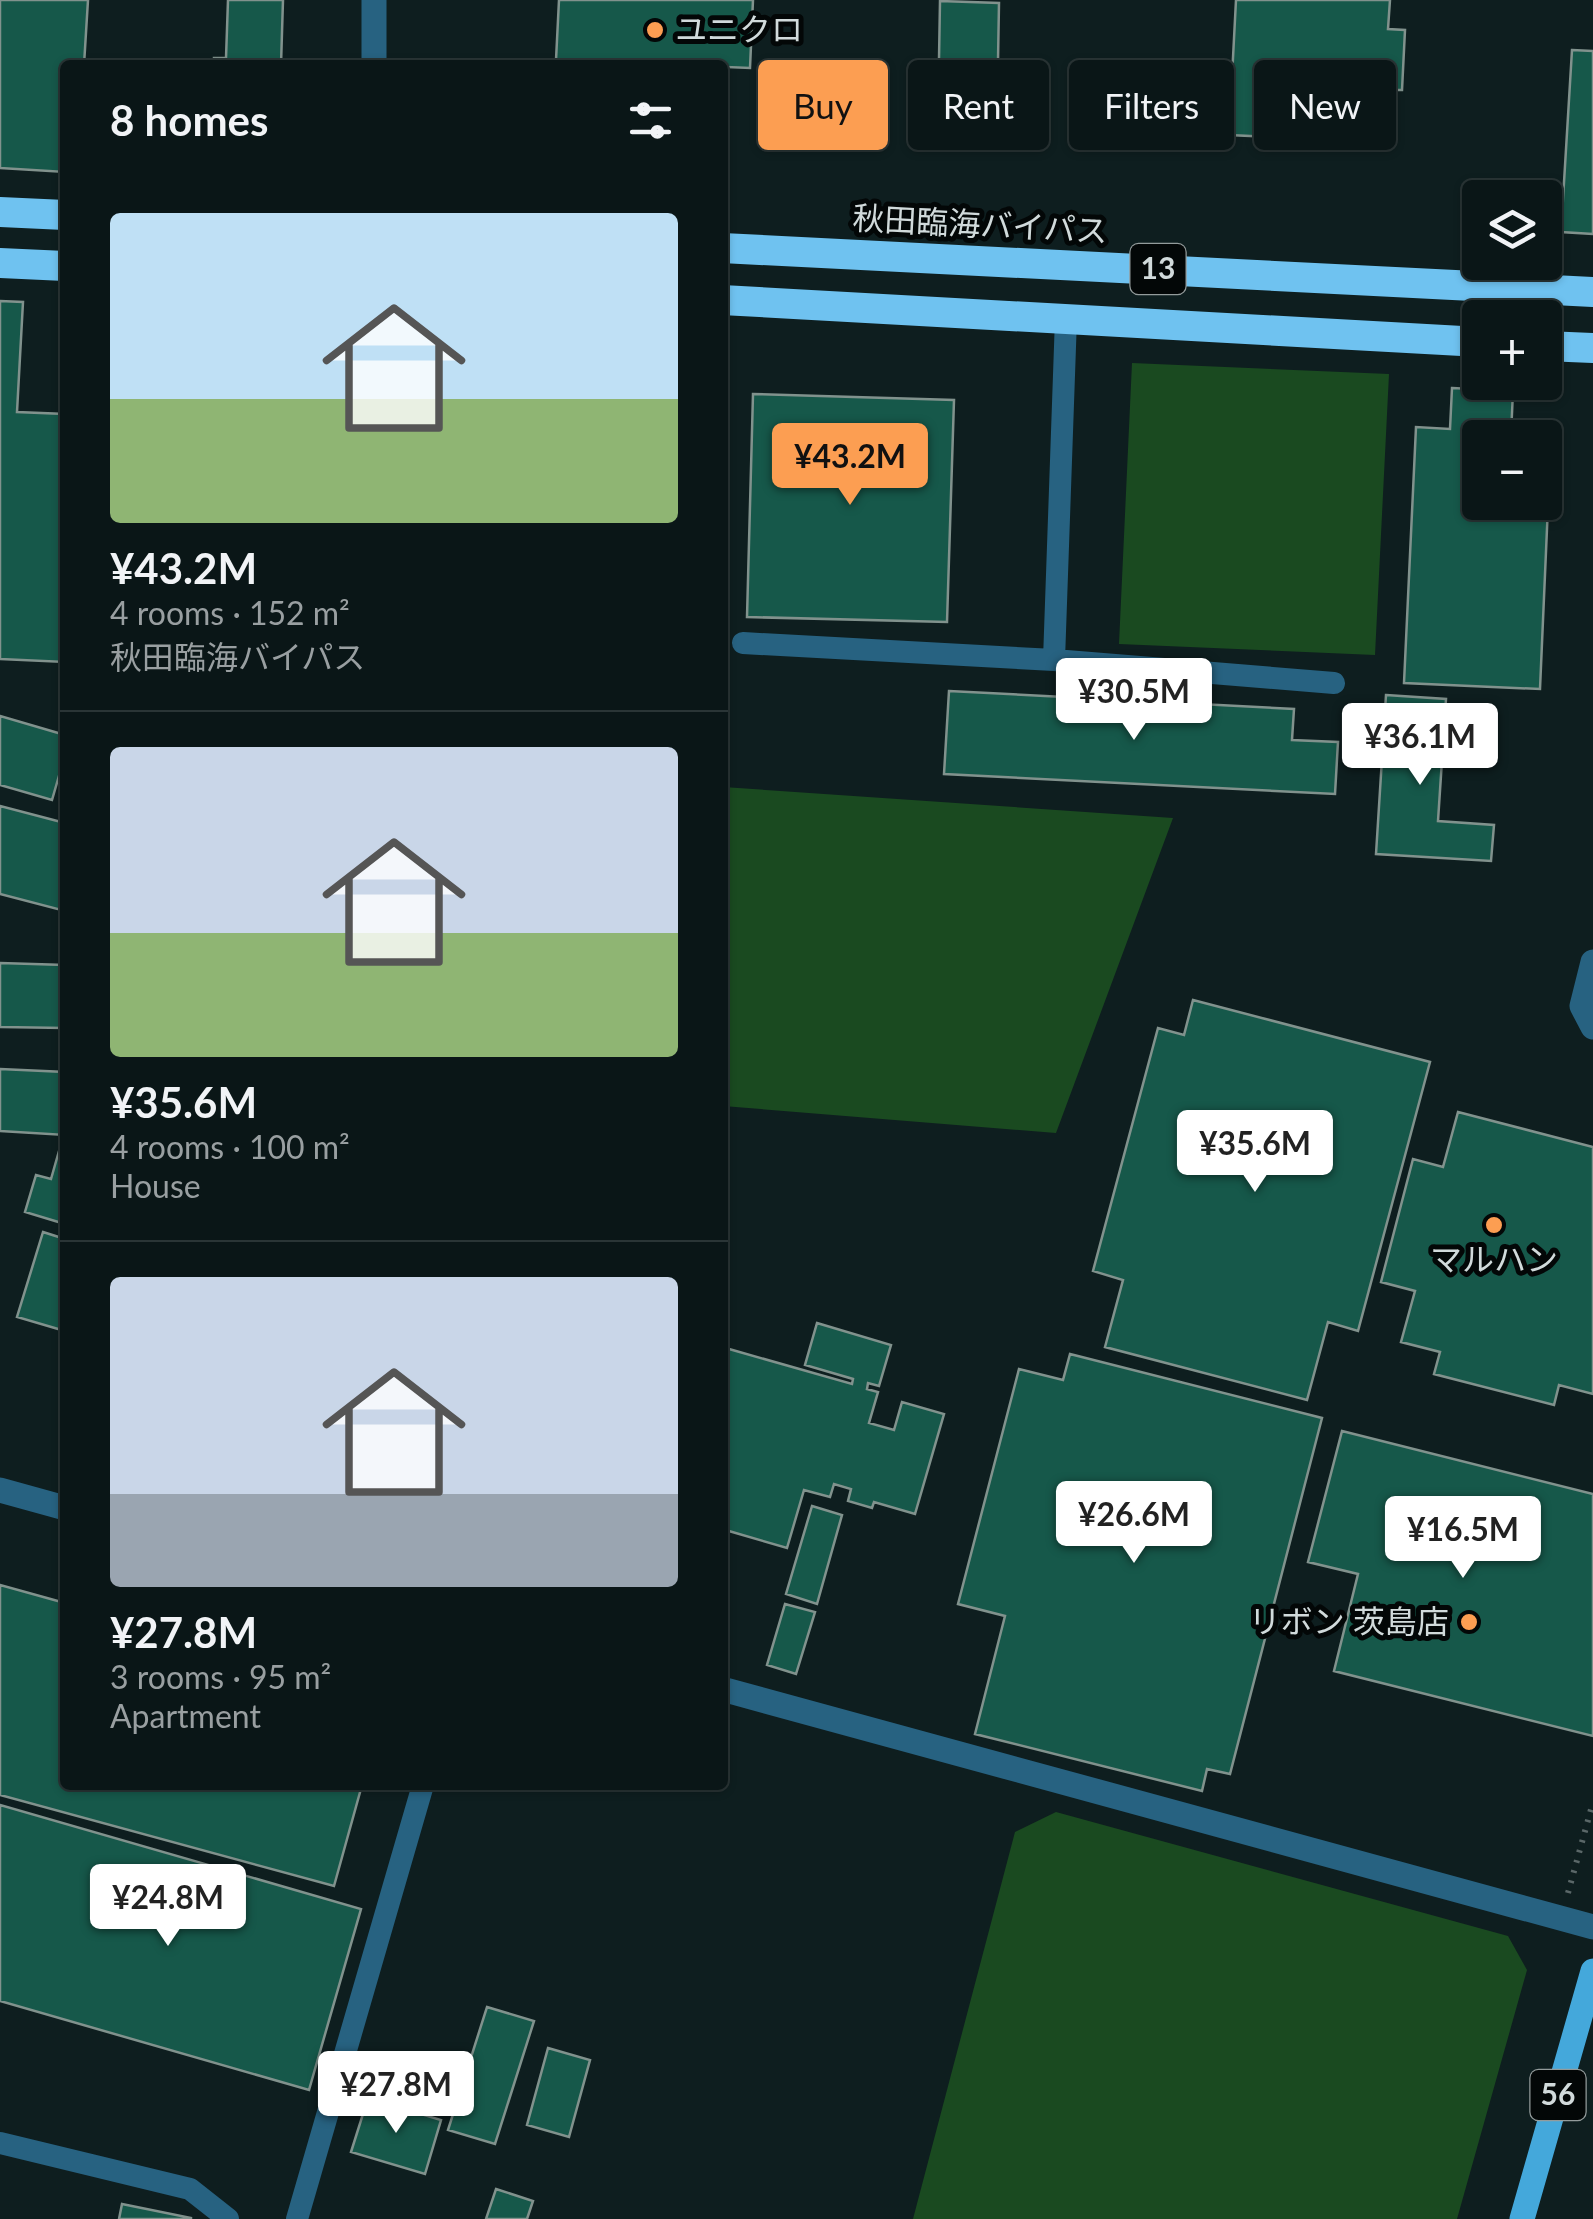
<!DOCTYPE html>
<meta charset="utf-8">
<style>
:root{--surface:#0a1617;--page:#131f20;--text:#f1f3f6;--muted:#999fa1;--line:#2a3536;--accent:#fc9e52}
body{margin:0;font-family:Lato,"Noto Sans JP",sans-serif;background:var(--page);color:var(--text);height:100vh;display:flex;flex-direction:column;font-size:38px;white-space:nowrap}
*{box-sizing:border-box;margin:0}
p{font-size:32px;color:var(--muted)}
.icon{flex:none;width:55px;height:55px;fill:none;stroke:currentColor;stroke-width:2;stroke-linecap:round;stroke-linejoin:round}
.map{position:relative;flex:1;overflow:hidden}
.details{position:absolute;left:60px;top:60px;width:668px;height:1730px;display:flex;flex-direction:column;background:var(--surface);border-radius:10px;box-shadow:0 2px 8px #0004,0 0 0 2px var(--line)}
.details>*{flex:none}
.banner{position:absolute;left:758px;top:60px;width:685px;height:90px;display:flex;gap:20px}
.tools{position:absolute;left:1462px;top:180px;display:grid;gap:20px}
.tools a{display:grid;place-items:center;width:100px;height:100px;border-radius:10px;background:var(--surface);box-shadow:0 2px 8px #0004,0 0 0 2px var(--line);font-size:50px}
.price{position:absolute;translate:-50% -85px;padding:0 22px;border-radius:10px;background:#fff;color:#222;font-size:32px;line-height:65px;filter:drop-shadow(0 2px 5px #0008)}
.price::after{content:'';position:absolute;left:50%;top:60px;width:30px;height:22px;margin-left:-15px;background:inherit;clip-path:polygon(0 0,100% 0,50% 100%)}
.price.active{background:var(--accent);color:#111}
ul{padding:0;list-style:none}
li{display:grid;align-content:center;gap:20px;height:530px;padding:0 50px}
li+li{border-top:2px solid var(--line)}
li span{display:grid;place-items:center;height:310px;border-radius:10px;color:#555}
li>.icon{margin-inline-start:auto}
span .icon{width:180px;height:180px;fill:#fffc;stroke-width:1}
li b{font-size:42px}
h2{display:flex;justify-content:space-between;align-items:center;height:120px;padding:0 50px;font-size:42px}
.chip{padding:0 35px;border-radius:10px;background:var(--surface);box-shadow:0 2px 8px #0004,0 0 0 2px var(--line);font-size:35px;line-height:90px}
.chip.active{background:var(--accent);color:#111}
.map>svg:first-child{display:block}
</style>
<div class="map">
<svg width="1593" height="2219" viewBox="0 0 1593 2219">
<rect width="100%" height="100%" fill="#0e1e1f"/>
<path fill="#1a4a20" d="M1132 363 1389 374 1375 655 1119 644Z
M723 787 1173 818 1056 1133 723 1106Z
M1056 1812 1508 1936 1527 1970 1457 2219H913L1015 1832Z"/>
<path fill="#16584a" stroke="#81928d" stroke-width="2.5" fill-rule="evenodd" d="M0 0H88L84 65H65V172L0 168Z
M228 0H283L281 65H214V58H226Z
M559 0H753L750 68 556 60Z
M1236 0H1390L1388 29 1405 30 1402 90H1386L1383 142 1229 135Z
M940 1 999 3 997 119 938 118Z
M1572 50 1593 51V234L1561 232Z
M0 301 23 302 17 412 65 414V662L0 659Z
M1452 388 1513 391 1511 435 1551 437 1540 689 1404 683 1416 427 1450 429ZM1480 438H1545V502H1480Z
M753 394 954 400 947 622 747 617Z
M949 691 1294 709 1292 740 1338 742 1335 794 944 774Z
M1386 695 1446 699 1438 821 1494 825 1491 861 1376 854Z
M0 716 65 735V755L52 800 0 785Z
M0 806 65 823V911L0 894Z
M0 963 65 965V1028L0 1027Z
M1193 1000 1430 1062 1358 1331 1328 1322 1307 1400 1105 1347 1123 1280 1093 1271 1158 1028 1184 1035Z
M0 1069 65 1072V1135L0 1131Z
M1458 1112 1593 1147V1394L1559 1385 1554 1405 1434 1374 1440 1352 1401 1342 1415 1291 1381 1282 1413 1159 1443 1167Z
M59 1151 65 1153V1224L25 1212 36 1175 51 1179Z
M43 1232 65 1239V1331L17 1317Z
M817 1323 891 1345 879 1386 868 1383 867 1389 878 1392 869 1423 894 1430 902 1402 944 1414 915 1514 874 1502 872 1508 848 1501 851 1489 834 1484 830 1497 804 1490 787 1548 722 1529V1347L852 1384 853 1379 805 1365Z
M1070 1354 1322 1418 1230 1774 1207 1769 1202 1791 975 1734 1005 1616 958 1604 1019 1369 1063 1380Z
M1342 1431 1593 1494V1736L1334 1671 1358 1574 1308 1562Z
M812 1506 842 1515 817 1604 786 1594Z
M0 1585 65 1603V1785H362L334 1886 0 1795Z
M785 1604 815 1612 796 1674 767 1665Z
M0 1805 361 1909 309 2090 0 2001Z
M487 2007 534 2021 495 2144 448 2130Z
M548 2048 590 2060 569 2137 527 2125Z
M368 2098 441 2120 425 2174 351 2152Z
M496 2189 533 2201 527 2219H486Z
M122 2204 191 2218V2219H119Z"/>
<g fill="none" stroke-linecap="round" stroke-linejoin="round">
<path stroke="#5a6768" stroke-width="6" stroke-dasharray="2.5 8" stroke-linecap="butt" d="M1568 1893 1593 1802"/>
<path stroke="#276281" stroke-width="22" d="M1066 318 1054 660 1334 683
M743 643 1054 660
M0 2143 190 2189 228 2219
M297 2219 423 1785"/>
<path stroke="#276281" stroke-width="25" d="M374 65V0
M1593 962 1582 1006 1593 1027
M0 1490 65 1508
M722 1689 1593 1927"/>
<path stroke="#44a8db" stroke-width="25" d="M1522 2219 1593 1971"/>
<path stroke="#6fc2f0" stroke-width="30" d="M0 212 65 215
M722 248 1593 292
M0 263 65 266
M722 300 1480 342
M1545 346 1593 348"/>
</g>
<g fill="#fc9e52" stroke="#030707" stroke-width="4">
<circle cx="655" cy="30" r="10"/>
<circle cx="1494" cy="1225" r="10"/>
<circle cx="1469" cy="1622" r="10"/>
</g>
<g text-anchor="middle" stroke-width="10" stroke-linejoin="round" paint-order="stroke">
<g fill="#030707" stroke="#939b9b" stroke-width="2.5">
<rect x="1130.5" y="244" width="55" height="50" rx="8"/>
<rect x="1530.5" y="2070" width="55" height="50" rx="8"/>
</g>
<g font-size="30" font-weight="bold" fill="#d1dadb">
<text x="1158" y="279">13</text>
<text x="1558" y="2105">56</text>
</g>
<g font-size="32" fill="#d1dadb" stroke="#030707" text-anchor="start">
<text x="675" y="41">ユニクロ</text>
<text x="1494" y="1271" text-anchor="middle">マルハン</text>
<text x="1449" y="1633" text-anchor="end">リボン 茨島店</text>
</g>
<g font-size="32" fill="#d1dadb" stroke="#030707">
<text transform="translate(980 225) rotate(3)" y="11">秋田臨海バイパス</text>
</g>
</g>
</svg>
<div class="tools">
<a><svg class="icon" aria-label="layers" viewBox="0 0 24 24"><path d="M12 4l9 5-9 5-9-5zM3 14l9 5 9-5"/></svg></a>
<a>+</a>
<a>−</a>
</div>
<b class="price active" style="left:850px;top:508px">¥43.2M</b>
<b class="price" style="left:1134px;top:743px">¥30.5M</b>
<b class="price" style="left:1420px;top:788px">¥36.1M</b>
<b class="price" style="left:1255px;top:1195px">¥35.6M</b>
<b class="price" style="left:1134px;top:1566px">¥26.6M</b>
<b class="price" style="left:1463px;top:1581px">¥16.5M</b>
<b class="price" style="left:168px;top:1949px">¥24.8M</b>
<b class="price" style="left:396px;top:2136px">¥27.8M</b>
<div class="banner">
<a class="chip active">Buy</a>
<a class="chip">Rent</a>
<a class="chip">Filters</a>
<a class="chip">New</a>
</div>
<section class="details">
<h2>8 homes<svg class="icon" aria-label="filters" viewBox="0 0 24 24"><path d="M4 7h16M4 17h16"/><circle cx="9" cy="7" r="2"/><circle cx="15" cy="17" r="2"/></svg></h2>
<ul>
<li><span style="background:linear-gradient(#bfe0f5 60%,#8fb573 0)"><svg class="icon" aria-label="home" viewBox="0 0 24 24"><path d="M3 11l9-7 9 7M6 9v11h12V9"/></svg></span><div><b>¥43.2M</b><p>4 rooms · 152 m²</p><p>秋田臨海バイパス</p></div></li>
<li><span style="background:linear-gradient(#c9d6e8 60%,#8fb573 0)"><svg class="icon" aria-label="home" viewBox="0 0 24 24"><path d="M3 11l9-7 9 7M6 9v11h12V9"/></svg></span><div><b>¥35.6M</b><p>4 rooms · 100 m²</p><p>House</p></div></li>
<li><span style="background:linear-gradient(#c9d6e8 70%,#9aa5b1 0)"><svg class="icon" aria-label="home" viewBox="0 0 24 24"><path d="M3 11l9-7 9 7M6 9v11h12V9"/></svg></span><div><b>¥27.8M</b><p>3 rooms · 95 m²</p><p>Apartment</p></div></li>
</ul>
</section>
</div>
